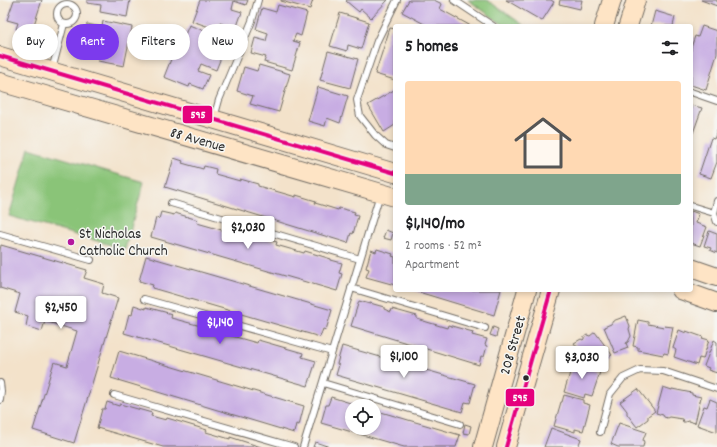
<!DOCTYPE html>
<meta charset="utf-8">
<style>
:root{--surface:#fff;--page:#f2f2f2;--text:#202124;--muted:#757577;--accent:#7c3aed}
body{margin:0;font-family:Dekko,sans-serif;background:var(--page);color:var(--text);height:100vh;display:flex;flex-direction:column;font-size:15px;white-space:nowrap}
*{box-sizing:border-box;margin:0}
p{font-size:13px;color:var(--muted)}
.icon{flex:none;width:22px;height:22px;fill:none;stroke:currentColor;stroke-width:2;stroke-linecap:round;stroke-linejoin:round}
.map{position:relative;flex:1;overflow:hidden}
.details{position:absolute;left:393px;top:24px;width:300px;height:268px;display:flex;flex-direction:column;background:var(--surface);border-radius:4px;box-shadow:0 2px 6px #0003}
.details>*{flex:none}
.top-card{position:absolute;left:12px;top:24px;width:321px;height:36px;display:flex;gap:8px}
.controls{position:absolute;left:345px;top:399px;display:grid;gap:8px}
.controls a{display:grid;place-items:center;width:36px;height:36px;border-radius:50%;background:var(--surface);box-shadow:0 2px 6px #0003;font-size:20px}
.price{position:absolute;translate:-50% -34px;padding:0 9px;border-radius:4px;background:#fff;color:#222;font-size:13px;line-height:26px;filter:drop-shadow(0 1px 2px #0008)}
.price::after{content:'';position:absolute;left:50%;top:24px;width:12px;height:9px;margin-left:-6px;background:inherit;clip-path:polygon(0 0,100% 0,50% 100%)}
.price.selected{background:var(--accent);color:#fff}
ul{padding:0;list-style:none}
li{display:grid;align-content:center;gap:8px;height:212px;padding:0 12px}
li span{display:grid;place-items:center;height:124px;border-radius:4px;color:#555}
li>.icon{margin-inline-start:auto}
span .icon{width:72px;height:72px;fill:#fffc;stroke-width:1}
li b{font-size:17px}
h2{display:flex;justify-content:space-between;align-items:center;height:48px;padding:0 12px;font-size:17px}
.tag{padding:0 14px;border-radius:18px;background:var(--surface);box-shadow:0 2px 6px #0003;font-size:14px;line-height:36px}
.tag.selected{background:var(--accent);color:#fff}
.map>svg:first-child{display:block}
</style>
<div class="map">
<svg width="717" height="447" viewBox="0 0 717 447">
<rect width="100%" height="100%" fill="#f6f6f2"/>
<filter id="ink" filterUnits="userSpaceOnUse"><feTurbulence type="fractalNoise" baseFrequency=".025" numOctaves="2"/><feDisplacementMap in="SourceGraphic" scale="8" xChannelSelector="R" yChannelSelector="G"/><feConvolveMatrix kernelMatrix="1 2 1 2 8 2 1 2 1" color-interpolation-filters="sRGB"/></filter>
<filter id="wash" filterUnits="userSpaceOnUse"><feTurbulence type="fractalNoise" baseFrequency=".012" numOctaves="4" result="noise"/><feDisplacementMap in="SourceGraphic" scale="16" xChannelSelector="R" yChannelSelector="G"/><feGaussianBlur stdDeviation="0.9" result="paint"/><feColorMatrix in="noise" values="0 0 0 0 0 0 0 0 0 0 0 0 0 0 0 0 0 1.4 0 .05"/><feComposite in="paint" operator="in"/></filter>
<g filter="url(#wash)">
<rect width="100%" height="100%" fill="#f3e2ca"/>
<path fill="#8ac478" stroke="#5a7852" d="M468 0H487L525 26H505Z
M29 148 144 182 125 249 9 216Z"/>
<g id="blocks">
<path fill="#c8ade3" d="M14 0H42L31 34 16 29 18 23 7 20Z
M87 0H130L127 17 100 12 101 5 87 3Z
M200 0H248L246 5 234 1 232 9 242 12 236 29 220 23 218 30 192 21Z
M281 0H313L310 9 281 1Z
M347 0H388L371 18 361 9 359 12 346 1Z
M409 0H434L442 4 440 9 471 26H428L402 12Z
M506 0H551L554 2 542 21Z
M560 0H582L580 9 559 4Z
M701 0H717V6Z
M278 5 307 13 301 36 296 34 293 41 300 43 292 70 264 62 266 57 251 53 255 38 266 41 268 33 256 29 262 8 276 12Z
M655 11 675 17 673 26H651Z
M340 13 369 22 361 49 348 45 347 51 330 46Z
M103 21 132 27 124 66 98 61 101 50 82 46 87 24 102 27Z
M189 25 215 35 211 44 224 50 216 70 201 64 198 71 209 75 203 89 190 84 189 87 164 77 175 49 178 51Z
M702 26 717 31V54L706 90 691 85V48L695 36 698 37Z
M390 28 395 29V80L375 74Z
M328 51 358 59 350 88 320 80Z
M259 65 290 74 279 112 250 104 253 96 237 91 244 67 257 71Z
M318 87 348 96 340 123 327 118 325 126 308 121Z
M394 90 395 92V125L384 132 368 105Z
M691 105 702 108 693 133H691Z
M717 131V162L711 178 699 174 711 138 714 139Z
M174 158 183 161 182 163 203 169 204 166 216 169 215 174 240 181V179L258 184V186L296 197V195L316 201 315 203 338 210 339 208 355 212 354 215 358 216 353 234 351 233 348 243 165 187Z
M691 211 699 214 696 223 707 227 700 246 691 243Z
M161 212 174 215 175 213 198 220 197 223 229 232 230 229 277 242 276 245 304 253 305 251 331 259V260L342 263 339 273 342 274 337 291 151 237 156 218 159 219Z
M386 230 393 233 391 240 383 238Z
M709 231 717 234V253L710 250 711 248 704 246Z
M1 245 87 270 84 278 104 284 102 293 118 298 74 443 33 430 54 362 67 366 77 331 45 321 42 331 26 326 28 316 15 312 20 294 0 288V250Z
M377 249 393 254 392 256 395 257V285L366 277 369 269 366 268 371 250 376 252Z
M146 256 332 310 326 330 323 329 320 337 152 288 153 285 139 281Z
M412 290H501L494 315Z
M359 301 370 304V303L384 307V309L391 312 392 309 417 316V319L447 328 448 325 473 332 472 335 487 339 485 345 487 346 484 357 481 356 479 365 351 326Z
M134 305 146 309V307L172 314 171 318 201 326 202 324 226 331 225 334 257 343 258 340 303 353 302 357 316 361 308 386 124 333 129 314 132 315Z
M626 316 630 326 629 329 631 336 628 342 626 343 628 348 615 353 604 327 611 324 613 321Z
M638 320 648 322V324L664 327V326L673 327 668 354 664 353 663 355 638 350V347L633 346Z
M493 327 498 329 496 337 490 335Z
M679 330 686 333V331L703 337 702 338 709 340 703 359 699 358 697 365 674 357 676 350 673 348Z
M595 332 612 355 600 363 598 359 596 360 589 359 585 354H582L574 343 581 339 583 340 584 339V337L587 335 590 336Z
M714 340 717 342V373L708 370 709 368 704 366Z
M342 346 475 384 470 403 465 402 462 412 336 375 339 365 337 364Z
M119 351 304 406 299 425 296 424 294 433 111 378Z
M574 360 593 366 592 369 600 372 592 396 585 394 584 398 564 392Z
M663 387 672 390V389L692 393V395L701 397 695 423 688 421 685 422H683L682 419 669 417 667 418 664 417 663 415 656 413Z
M638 389 655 411 648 416V419L637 427 627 414V411L620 402Z
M564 395 583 400V403L590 405 583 431 575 429V432L554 426 561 402H562Z
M331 397 360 406H352V428H374V410L460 435 456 447H404L321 423 326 405H328Z
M710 399 717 402V432L697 425 704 406 707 407Z
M107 402 119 406 120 404 152 413 151 416 166 420 167 418 207 430 206 432 230 439V437L261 447H163L97 428 102 409H105Z
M619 423 646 432 643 440 644 442 643 447H618L611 444Z
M465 424 471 426 469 434 463 433Z
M551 428 581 439 578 447H544Z
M315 442 330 447H313Z"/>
</g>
</g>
<g filter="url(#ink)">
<use href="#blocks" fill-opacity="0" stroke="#716b63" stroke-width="1"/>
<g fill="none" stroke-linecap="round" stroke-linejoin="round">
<defs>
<path id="service" d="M454 0 493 26
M57 14a10 10 0 1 1 20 0a10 10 0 1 1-20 0Z
M52 70 64 24
M691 92 717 101
M214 118 219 100 252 21 258 0
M395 148 386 145 375 135 360 116 357 100 377 41 397 0
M171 203 360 259
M691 206 714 213 717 222
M714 213 717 201
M0 234 91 260
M351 288 485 328
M144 299 332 352
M0 383 1 391 0 400
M323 383 460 424
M114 395 294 447
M600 432 610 394 623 378 640 370 663 371 717 389
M303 447 380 194"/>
<path id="secondary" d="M604 26 612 0
M628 26 636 0
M0 56 395 173
M0 82 395 197
M691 268 717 277
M681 290 717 303
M483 447 527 290
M506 447 551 290"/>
</defs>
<use href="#service" stroke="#716b63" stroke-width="8"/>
<use href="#secondary" stroke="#716b63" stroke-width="20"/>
<use href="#service" stroke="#fff" stroke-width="6"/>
<use href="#secondary" stroke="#fee4c5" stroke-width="18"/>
<defs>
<path id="bus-1" d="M0 56 395 173
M506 447 551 290"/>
</defs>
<use href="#bus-1" stroke="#f6f6f2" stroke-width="7"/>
<use href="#bus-1" stroke="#e5007d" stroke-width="4"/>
</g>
</g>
<circle fill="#b5179e" stroke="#f6f6f2" stroke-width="1.5" cx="71" cy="242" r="4"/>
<circle fill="#2b2b2b" stroke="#f6f6f2" stroke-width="1.5" cx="526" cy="378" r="3.5"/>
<g text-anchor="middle" stroke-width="3" stroke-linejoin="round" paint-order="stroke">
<g font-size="15" fill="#2b2b2b" stroke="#f6f6f2">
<text transform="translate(198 139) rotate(16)" y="5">88 Avenue</text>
<text transform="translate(512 345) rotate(-74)" y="5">208 Street</text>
</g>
<g font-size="15" fill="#2b2b2b" stroke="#f6f6f2" text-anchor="start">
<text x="79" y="238">St Nicholas<tspan x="79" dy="17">Catholic Church</tspan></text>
</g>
</g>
<g stroke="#f6f6f2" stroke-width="1.5">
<rect x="182" y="105" width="31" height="19" rx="4" fill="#e5007d"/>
<rect x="505" y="388" width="30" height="19" rx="4" fill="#e5007d"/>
</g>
<g font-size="11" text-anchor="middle" font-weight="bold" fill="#fff">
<text x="198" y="118">595</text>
<text x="520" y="401">595</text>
</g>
</svg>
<div class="controls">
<a><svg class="icon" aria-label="locate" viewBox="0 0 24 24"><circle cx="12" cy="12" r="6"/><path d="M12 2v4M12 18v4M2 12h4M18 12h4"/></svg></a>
</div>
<b class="price" style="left:248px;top:250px">$2,030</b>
<b class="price" style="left:61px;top:330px">$2,450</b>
<b class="price selected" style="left:220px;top:345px">$1,140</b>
<b class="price" style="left:404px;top:379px">$1,100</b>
<b class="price" style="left:582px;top:380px">$3,030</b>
<div class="top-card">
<a class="tag">Buy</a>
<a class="tag selected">Rent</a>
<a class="tag">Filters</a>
<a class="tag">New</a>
</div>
<section class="details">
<h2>5 homes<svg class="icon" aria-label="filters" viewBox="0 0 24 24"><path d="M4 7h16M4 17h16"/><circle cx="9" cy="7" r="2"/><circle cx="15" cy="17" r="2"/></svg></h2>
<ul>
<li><span style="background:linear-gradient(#ffd9b3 75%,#7fa58c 0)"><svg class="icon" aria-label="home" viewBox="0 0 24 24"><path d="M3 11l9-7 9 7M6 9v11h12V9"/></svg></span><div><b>$1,140/mo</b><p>2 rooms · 52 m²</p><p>Apartment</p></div></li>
</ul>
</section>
</div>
